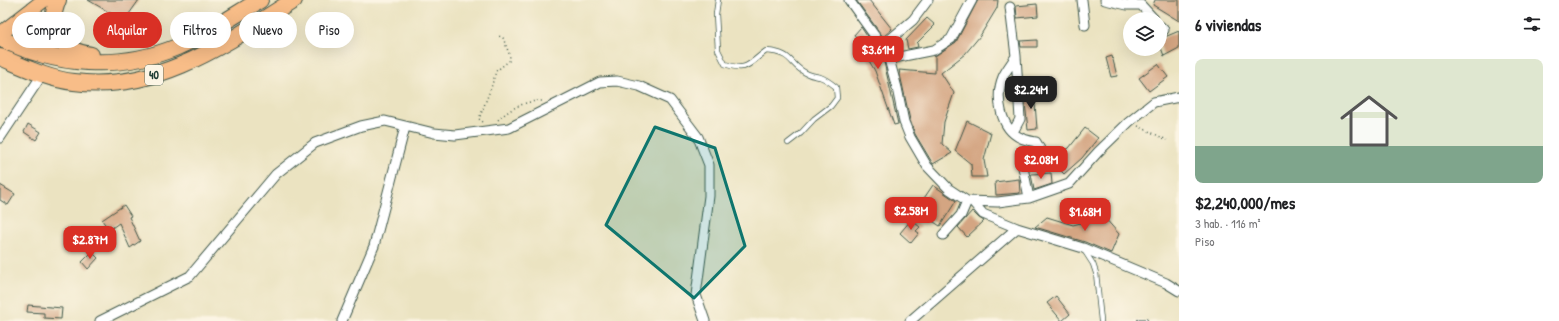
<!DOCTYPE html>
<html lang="es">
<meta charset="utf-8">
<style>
:root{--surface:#fff;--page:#f6f6f6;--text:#202124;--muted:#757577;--line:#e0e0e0;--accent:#d93025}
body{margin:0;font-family:"Patrick Hand",sans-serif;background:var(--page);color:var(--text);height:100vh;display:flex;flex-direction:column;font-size:15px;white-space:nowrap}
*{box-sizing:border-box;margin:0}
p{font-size:13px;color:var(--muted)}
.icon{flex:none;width:22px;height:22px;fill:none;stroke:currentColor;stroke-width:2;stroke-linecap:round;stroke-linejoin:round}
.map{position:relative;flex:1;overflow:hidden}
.details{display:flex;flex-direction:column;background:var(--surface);width:380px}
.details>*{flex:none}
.top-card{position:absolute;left:12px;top:12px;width:380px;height:36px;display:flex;gap:8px}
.controls{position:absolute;left:1123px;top:12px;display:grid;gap:8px}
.controls a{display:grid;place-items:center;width:44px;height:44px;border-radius:50%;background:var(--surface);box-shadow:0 4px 16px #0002;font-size:20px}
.price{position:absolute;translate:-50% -34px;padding:0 9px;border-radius:8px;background:var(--accent);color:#fff;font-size:13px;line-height:26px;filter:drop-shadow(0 1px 2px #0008)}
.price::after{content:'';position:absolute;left:50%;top:24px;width:12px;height:9px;margin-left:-6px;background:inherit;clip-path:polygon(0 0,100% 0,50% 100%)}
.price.active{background:#222;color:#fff}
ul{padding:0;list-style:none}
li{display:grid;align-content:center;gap:8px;height:212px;padding:0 16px}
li+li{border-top:1px solid var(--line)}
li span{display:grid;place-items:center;height:124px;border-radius:8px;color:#555}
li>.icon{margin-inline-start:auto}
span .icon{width:72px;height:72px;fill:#fffc;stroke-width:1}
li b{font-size:17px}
h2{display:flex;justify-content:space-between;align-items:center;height:48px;padding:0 16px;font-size:17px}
.tag{padding:0 14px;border-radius:18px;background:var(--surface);box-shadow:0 4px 16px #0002;font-size:14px;line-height:36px}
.tag.active{background:var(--accent);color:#fff}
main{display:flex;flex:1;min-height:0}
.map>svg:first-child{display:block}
</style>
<main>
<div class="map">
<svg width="1179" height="321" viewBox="0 0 1179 321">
<rect width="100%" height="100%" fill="#fcf5e5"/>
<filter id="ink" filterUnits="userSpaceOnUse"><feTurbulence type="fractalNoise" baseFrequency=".025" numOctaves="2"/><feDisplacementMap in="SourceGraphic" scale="8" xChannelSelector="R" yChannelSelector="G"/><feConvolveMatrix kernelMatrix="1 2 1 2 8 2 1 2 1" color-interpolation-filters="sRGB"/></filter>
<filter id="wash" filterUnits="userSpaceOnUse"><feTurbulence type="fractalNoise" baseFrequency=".012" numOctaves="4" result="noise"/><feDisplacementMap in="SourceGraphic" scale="16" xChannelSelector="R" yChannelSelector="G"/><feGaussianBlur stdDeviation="0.9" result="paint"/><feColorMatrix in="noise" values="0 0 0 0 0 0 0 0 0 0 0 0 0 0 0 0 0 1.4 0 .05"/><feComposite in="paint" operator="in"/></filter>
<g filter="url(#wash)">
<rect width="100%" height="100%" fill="#ebe3c1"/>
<g id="blocks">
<path fill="#d4a582" d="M88 0H139L124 21Z
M856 0H869L892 29 883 37Z
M978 0H998L997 8 980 36 965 54 941 73 954 93 944 122 942 144 952 153 933 164 915 134 910 120 899 70 935 73V56L956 42Z
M1155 0H1179V21L1153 5Z
M1037 4 1038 16 1017 18 1016 6Z
M927 18 935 25 917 43 918 47 908 49 906 40Z
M861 27 884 62 898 124 894 125 875 71 854 35Z
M1179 31V48L1164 56 1160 45V39Z
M1037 40V47H1021L1020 41Z
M1112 56 1117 76 1111 77 1106 58Z
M1158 64 1168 77 1149 91 1139 78Z
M1034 90 1037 129 1028 130 1024 92Z
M967 121 991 133 984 160 987 177H972L971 164 955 151Z
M28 124 41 132 36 140 24 132Z
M1085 128 1098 138 1082 158 1064 174 1056 166 1064 157 1061 154 1069 148Z
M1051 173 1052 184 1034 190 1031 174Z
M1019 179 1020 193 996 195 995 182Z
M0 185 15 194 8 205 0 200Z
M933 185 956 201 940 226 916 210Z
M124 205 131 216 129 217 140 241 130 248 119 223 109 230 102 220Z
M972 211 979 218 984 221 967 237 958 227Z
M1047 217 1073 225 1104 217 1119 234 1111 253 1085 242 1035 227Z
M911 220 920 227 916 231 919 233 911 243 900 233Z
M92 252 98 258 88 269 82 262Z
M1056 296 1070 314 1062 321 1047 303Z
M28 305 62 308 61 319 44 318V313L27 312Z"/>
</g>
</g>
<g filter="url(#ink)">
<use href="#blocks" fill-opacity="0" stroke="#3e5649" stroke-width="1"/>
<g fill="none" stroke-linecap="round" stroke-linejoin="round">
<defs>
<path id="lane" d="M718 0 716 14 718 50 725 64C748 72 748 64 766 51 795 53 788 65 808 74 812 76 816 76 820 77 826 79 831 83 836 87L837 98 831 106 814 119 801 133 788 143
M1084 250 1093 264 1096 273 1101 321
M1140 321H1145"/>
<path id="street" d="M849 0 882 46 889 59 897 88 904 122 910 137 927 166 949 189 967 201 998 202 1029 198 1069 184 1098 152 1129 122 1154 102 1179 97
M1082 0 1085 25
M1105 0 1127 5H1141L1154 19
M1010 7 1016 56 1020 119 1013 132
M1160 26 1164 30
M882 46 913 20 928 0
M1016 56C1012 63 1006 70 1003 77 995 96 1000 129 1021 138 1025 140 1031 141 1036 142L1040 149C1037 156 1026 154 1022 162L1029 198
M889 59 934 50 951 39 972 0
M0 138 42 75
M973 202 983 214 1017 228 1083 248 1166 283 1179 291
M943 235 961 215 967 201
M100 321 190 276 276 174 315 143 361 126 385 121 434 133 455 135 509 128 600 82 617 81 639 86 670 100 698 137 709 165V196L696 295 705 321
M342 321 374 246 405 127
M910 321 1017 228"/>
<path id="primary" d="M0 34 44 0"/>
<path id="highway" d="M58 0C45 31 60 50 91 55
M0 38C55 66 119 71 177 47 206 35 233 16 260 0
M0 57C24 67 48 79 74 82 158 93 228 42 294 0"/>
</defs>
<use href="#lane" stroke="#3e5649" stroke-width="6"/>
<use href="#street" stroke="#3e5649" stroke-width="11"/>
<use href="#primary" stroke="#3e5649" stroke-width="16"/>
<use href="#highway" stroke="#3e5649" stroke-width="18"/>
<path stroke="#3e5649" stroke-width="1.5" stroke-dasharray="1 3" stroke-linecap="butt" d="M498 120C511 108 526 100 544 101
M483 122 479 119 491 88 496 71 509 61 510 56 503 38 499 36
M1138 126 1167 140"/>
<use href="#lane" stroke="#fff" stroke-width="4.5"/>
<use href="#street" stroke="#fff" stroke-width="9"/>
<use href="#primary" stroke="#f8bd88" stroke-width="14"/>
<use href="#highway" stroke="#f8bd88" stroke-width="16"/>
</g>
</g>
<path fill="#0f766e" fill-opacity="0.2" stroke="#0f766e" stroke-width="3" stroke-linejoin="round" d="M655 127 715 148 745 246 694 298 606 225Z"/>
<g text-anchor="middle" stroke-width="3" stroke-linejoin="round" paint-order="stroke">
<rect fill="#fcf5e5" stroke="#617469" stroke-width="1" x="145" y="65" width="18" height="20" rx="3"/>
<g font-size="12" font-weight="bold" fill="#1f3d34">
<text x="154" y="79">40</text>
</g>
</g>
</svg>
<div class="controls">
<a><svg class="icon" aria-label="layers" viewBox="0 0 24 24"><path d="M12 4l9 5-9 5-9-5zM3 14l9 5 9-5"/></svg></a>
</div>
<b class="price" style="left:878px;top:70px">$3.61M</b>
<b class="price active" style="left:1031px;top:110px">$2.24M</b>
<b class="price" style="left:1041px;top:180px">$2.08M</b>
<b class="price" style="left:911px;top:231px">$2.58M</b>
<b class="price" style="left:1085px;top:232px">$1.68M</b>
<b class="price" style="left:90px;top:260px">$2.87M</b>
<div class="top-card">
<a class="tag">Comprar</a>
<a class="tag active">Alquilar</a>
<a class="tag">Filtros</a>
<a class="tag">Nuevo</a>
<a class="tag">Piso</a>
</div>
</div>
<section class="details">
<h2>6 viviendas<svg class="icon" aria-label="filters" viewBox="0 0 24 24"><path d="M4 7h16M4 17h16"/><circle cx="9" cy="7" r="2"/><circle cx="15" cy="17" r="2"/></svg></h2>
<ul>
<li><span style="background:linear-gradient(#dfe7d0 70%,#7fa58c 0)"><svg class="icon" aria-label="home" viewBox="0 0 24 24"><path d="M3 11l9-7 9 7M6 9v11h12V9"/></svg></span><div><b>$2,240,000/mes</b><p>3 hab. · 116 m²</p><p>Piso</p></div></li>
</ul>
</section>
</main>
